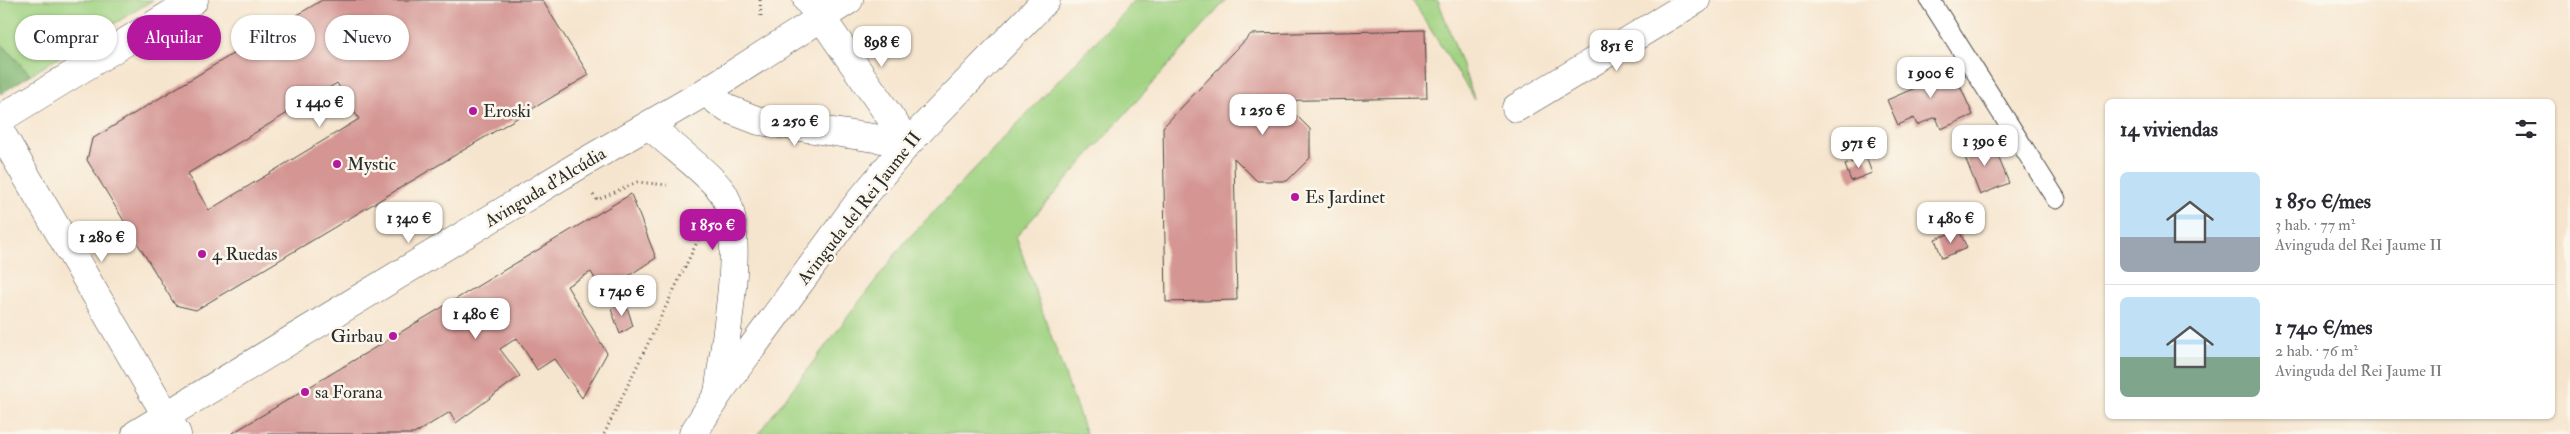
<!DOCTYPE html>
<html lang="es">
<meta charset="utf-8">
<style>
:root{--surface:#fff;--page:#f2f2f3;--text:#2b2b33;--muted:#7c7c81;--line:#e1e1e2;--accent:#b5179e}
body{margin:0;font-family:"IM FELL Double Pica",serif;background:var(--page);color:var(--text);height:100vh;display:flex;flex-direction:column;font-size:19px;white-space:nowrap}
*{box-sizing:border-box;margin:0}
p{font-size:16px;color:var(--muted)}
.icon{flex:none;width:28px;height:28px;fill:none;stroke:currentColor;stroke-width:2;stroke-linecap:round;stroke-linejoin:round}
.map{position:relative;flex:1;overflow:hidden}
.panel{position:absolute;left:2105px;top:99px;width:450px;height:320px;display:flex;flex-direction:column;background:var(--surface);border-radius:8px;box-shadow:0 1px 4px #0004}
.panel>*{flex:none}
.top-card{position:absolute;left:15px;top:15px;width:475px;height:45px;display:flex;gap:10px}
.price{position:absolute;translate:-50% -42px;padding:0 11px;border-radius:10px;background:#fff;color:#222;font-size:16px;line-height:32px;filter:drop-shadow(0 1px 2px #0008)}
.price::after{content:'';position:absolute;left:50%;top:30px;width:15px;height:11px;margin-left:-8px;background:inherit;clip-path:polygon(0 0,100% 0,50% 100%)}
.price.on{background:var(--accent);color:#fff}
ul{padding:0;list-style:none}
li{display:flex;align-items:center;gap:15px;height:125px;padding:0 15px}
li+li{border-top:1px solid var(--line)}
li span{display:grid;place-items:center;flex:none;width:140px;height:100px;border-radius:8px;color:#555}
li>.icon{margin-inline-start:auto}
span .icon{width:60px;height:60px;fill:#fffc;stroke-width:1}
li b{font-size:21px}
h2{display:flex;justify-content:space-between;align-items:center;height:60px;padding:0 15px;font-size:21px}
.chip{padding:0 18px;border-radius:22px;background:var(--surface);box-shadow:0 1px 4px #0004;font-size:18px;line-height:45px}
.chip.on{background:var(--accent);color:#fff}
.map>svg:first-child{display:block}
</style>
<div class="map">
<svg width="2570" height="434" viewBox="0 0 2570 434">
<rect width="100%" height="100%" fill="#fbf7ec"/>
<filter id="ink" filterUnits="userSpaceOnUse"><feTurbulence type="fractalNoise" baseFrequency=".02" numOctaves="2"/><feDisplacementMap in="SourceGraphic" scale="10" xChannelSelector="R" yChannelSelector="G"/><feConvolveMatrix kernelMatrix="1 2 1 2 8 2 1 2 1" color-interpolation-filters="sRGB"/></filter>
<filter id="wash" filterUnits="userSpaceOnUse"><feTurbulence type="fractalNoise" baseFrequency=".0096" numOctaves="4" result="noise"/><feDisplacementMap in="SourceGraphic" scale="20" xChannelSelector="R" yChannelSelector="G"/><feGaussianBlur stdDeviation="1.12" result="paint"/><feColorMatrix in="noise" values="0 0 0 0 0 0 0 0 0 0 0 0 0 0 0 0 0 1.4 0 .05"/><feComposite in="paint" operator="in"/></filter>
<g filter="url(#wash)">
<rect width="100%" height="100%" fill="#f6e5ce"/>
<path fill="#a1d383" stroke="#667f57" d="M0 0H153L30 75 0 42Z
M1135 0H1226L1016 237 1086 434H758L905 242Z
M1412 0H1438L1475 100Z"/>
<path fill="#80b571" stroke="#56704e" d="M0 42 30 75 0 94Z"/>
<g id="blocks">
<path fill="#d49593" fill-rule="evenodd" d="M322 0H542L589 75 196 310 175 305 87 160 92 139ZM337 83 359 119 209 210 187 174Z
M1425 30 1427 98 1258 101 1255 105H1286L1310 129V158L1287 181H1257L1234 158 1237 300 1166 302 1163 127 1251 34Z
M1933 62 1940 76 1953 70 1973 115 1941 129 1936 117 1917 125 1914 118 1898 125 1887 100 1915 88 1908 73Z
M1991 139 2009 183 1980 195 1962 150Z
M1866 157 1872 173 1851 181 1845 165Z
M631 194 656 258 619 282 620 285 605 295 591 272 567 286 607 353 582 398 554 359 537 370 517 338 500 349 520 376 456 423 450 412 414 434H231Z
M1959 230 1967 248 1942 258 1935 239Z
M625 301 633 326 620 334 611 309Z"/>
</g>
</g>
<g filter="url(#ink)">
<use href="#blocks" fill-opacity="0" stroke="#494743" stroke-width="1"/>
<g fill="none" stroke-linecap="round" stroke-linejoin="round">
<defs>
<path id="lane" d="M1930 0 2056 199"/>
<path id="street" d="M807 0 821 17
M1516 108 1696 0
M0 119 194 0
M0 131 177 434"/>
<path id="secondary" d="M821 17 908 143
M705 92 728 109 759 121 908 143
M650 126C669 144 710 174 723 193 747 231 724 347 718 394
M136 434 576 167 705 92 849 0"/>
<path id="primary" d="M693 434 718 394 858 203 908 143 1046 0"/>
</defs>
<use href="#lane" stroke="#494743" stroke-width="21"/>
<use href="#street" stroke="#494743" stroke-width="29"/>
<use href="#secondary" stroke="#494743" stroke-width="29"/>
<use href="#primary" stroke="#494743" stroke-width="29"/>
<path stroke="#494743" stroke-width="3" stroke-dasharray="1 4" stroke-linecap="butt" d="M760 0 761 18
M593 195 597 200 637 182 667 185
M604 434 700 236"/>
<use href="#lane" stroke="#fff" stroke-width="19"/>
<use href="#street" stroke="#fff" stroke-width="28"/>
<use href="#secondary" stroke="#fff" stroke-width="28"/>
<use href="#primary" stroke="#fff" stroke-width="28"/>
</g>
</g>
<g fill="#b5179e" stroke="#fbf7ec" stroke-width="2">
<circle cx="473" cy="111" r="5"/>
<circle cx="337" cy="164" r="5"/>
<circle cx="1295" cy="197" r="5"/>
<circle cx="202" cy="254" r="5"/>
<circle cx="393" cy="336" r="5"/>
<circle cx="305" cy="392" r="5"/>
</g>
<g text-anchor="middle" stroke-width="5" stroke-linejoin="round" paint-order="stroke">
<g font-size="18" fill="#2b2b2b" stroke="#fbf7ec" text-anchor="start">
<text x="483" y="117">Eroski</text>
<text x="347" y="170">Mystic</text>
<text x="1305" y="203">Es Jardinet</text>
<text x="212" y="260">4 Ruedas</text>
<text x="383" y="342" text-anchor="end">Girbau</text>
<text x="315" y="398">sa Forana</text>
</g>
<g font-size="18" fill="#2b2b2b" stroke="#fbf7ec">
<text transform="translate(545 187) rotate(-31)" y="6">Avinguda d'Alcúdia</text>
<text transform="translate(859 208) rotate(-52)" y="6">Avinguda del Rei Jaume II</text>
</g>
</g>
</svg>
<b class="price" style="left:882px;top:68px">898 €</b>
<b class="price" style="left:1617px;top:72px">851 €</b>
<b class="price" style="left:1931px;top:99px">1 900 €</b>
<b class="price" style="left:320px;top:128px">1 440 €</b>
<b class="price" style="left:1263px;top:136px">1 250 €</b>
<b class="price" style="left:795px;top:147px">2 250 €</b>
<b class="price" style="left:1985px;top:167px">1 390 €</b>
<b class="price" style="left:1859px;top:169px">971 €</b>
<b class="price" style="left:409px;top:244px">1 340 €</b>
<b class="price" style="left:1951px;top:244px">1 480 €</b>
<b class="price on" style="left:713px;top:251px">1 850 €</b>
<b class="price" style="left:102px;top:263px">1 280 €</b>
<b class="price" style="left:622px;top:317px">1 740 €</b>
<b class="price" style="left:476px;top:340px">1 480 €</b>
<div class="top-card">
<a class="chip">Comprar</a>
<a class="chip on">Alquilar</a>
<a class="chip">Filtros</a>
<a class="chip">Nuevo</a>
</div>
<section class="panel">
<h2>14 viviendas<svg class="icon" aria-label="filters" viewBox="0 0 24 24"><path d="M4 7h16M4 17h16"/><circle cx="9" cy="7" r="2"/><circle cx="15" cy="17" r="2"/></svg></h2>
<ul>
<li><span style="background:linear-gradient(#bfe0f5 65%,#9aa5b1 0)"><svg class="icon" aria-label="home" viewBox="0 0 24 24"><path d="M3 11l9-7 9 7M6 9v11h12V9"/></svg></span><div><b>1 850 €/mes</b><p>3 hab. · 77 m²</p><p>Avinguda del Rei Jaume II</p></div></li>
<li><span style="background:linear-gradient(#bfe0f5 60%,#7fa58c 0)"><svg class="icon" aria-label="home" viewBox="0 0 24 24"><path d="M3 11l9-7 9 7M6 9v11h12V9"/></svg></span><div><b>1 740 €/mes</b><p>2 hab. · 76 m²</p><p>Avinguda del Rei Jaume II</p></div></li>
</ul>
</section>
</div>
